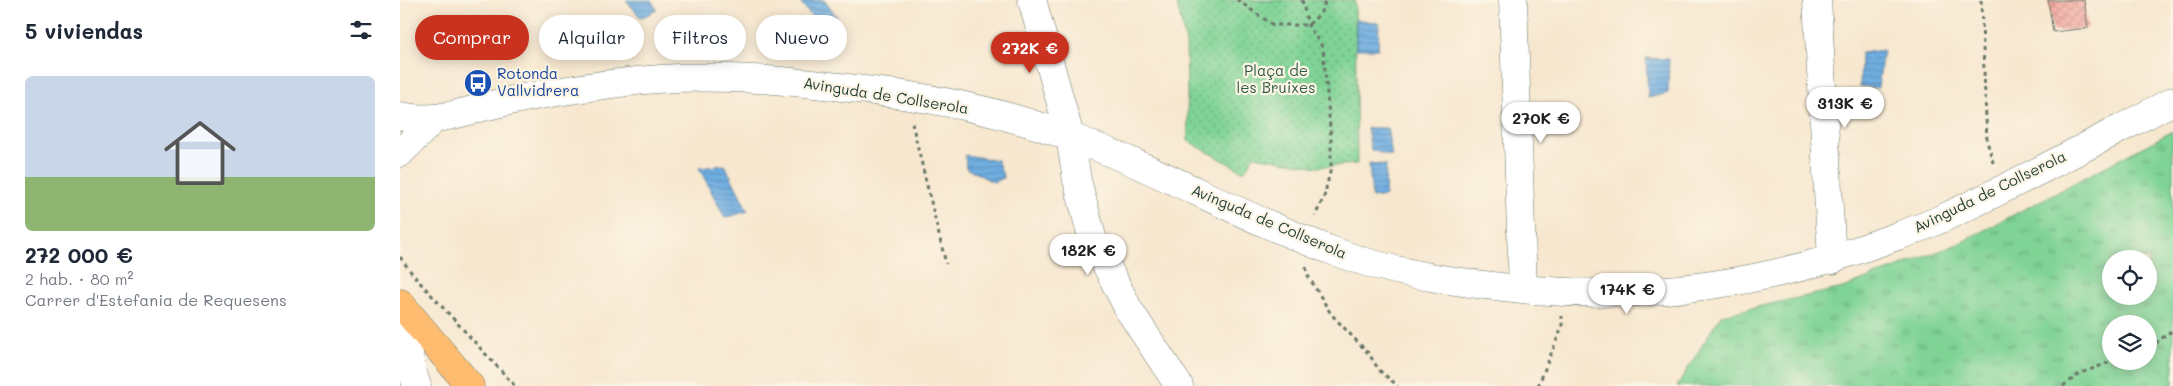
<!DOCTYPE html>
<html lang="es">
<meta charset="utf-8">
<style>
:root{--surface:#fff;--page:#f2f2f3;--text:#1f2937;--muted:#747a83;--line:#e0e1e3;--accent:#c8321e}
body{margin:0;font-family:Mali,sans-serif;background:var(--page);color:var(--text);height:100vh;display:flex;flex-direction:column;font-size:19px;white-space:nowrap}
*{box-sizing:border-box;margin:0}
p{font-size:16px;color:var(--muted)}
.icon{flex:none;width:28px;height:28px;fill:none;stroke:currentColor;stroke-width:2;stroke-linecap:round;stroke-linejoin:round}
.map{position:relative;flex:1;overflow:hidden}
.side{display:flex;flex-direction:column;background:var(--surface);width:400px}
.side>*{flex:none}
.guide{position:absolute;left:15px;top:15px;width:475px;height:45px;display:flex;gap:10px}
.fabs{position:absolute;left:1702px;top:250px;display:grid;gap:10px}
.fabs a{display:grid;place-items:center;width:55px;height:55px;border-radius:50%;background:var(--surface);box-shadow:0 2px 12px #0003;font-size:25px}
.price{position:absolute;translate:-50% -42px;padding:0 11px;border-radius:18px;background:#fff;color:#222;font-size:16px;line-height:32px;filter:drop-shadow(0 1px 2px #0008)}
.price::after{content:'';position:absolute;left:50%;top:30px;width:15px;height:11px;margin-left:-8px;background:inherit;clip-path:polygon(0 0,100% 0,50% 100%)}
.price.active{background:var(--accent);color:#fff}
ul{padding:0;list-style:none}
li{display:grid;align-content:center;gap:10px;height:265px;padding:0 25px}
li+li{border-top:1px solid var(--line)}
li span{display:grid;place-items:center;height:155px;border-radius:8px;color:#555}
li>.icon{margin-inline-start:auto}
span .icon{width:90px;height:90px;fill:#fffc;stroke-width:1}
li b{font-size:21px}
h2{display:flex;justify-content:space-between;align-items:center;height:60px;padding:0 25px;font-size:21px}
.pill{padding:0 18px;border-radius:22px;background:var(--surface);box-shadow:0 2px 12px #0003;font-size:18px;line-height:45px}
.pill.active{background:var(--accent);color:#fff}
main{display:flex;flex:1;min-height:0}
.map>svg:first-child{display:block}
</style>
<main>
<section class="side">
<h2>5 viviendas<svg class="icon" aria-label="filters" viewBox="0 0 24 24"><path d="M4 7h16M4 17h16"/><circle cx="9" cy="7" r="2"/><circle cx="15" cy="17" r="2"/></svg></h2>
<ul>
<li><span style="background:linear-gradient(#c9d6e8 65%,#8fb573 0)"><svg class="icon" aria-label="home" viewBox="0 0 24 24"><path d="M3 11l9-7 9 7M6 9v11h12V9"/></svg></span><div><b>272 000 €</b><p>2 hab. · 80 m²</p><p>Carrer d'Estefania de Requesens</p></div></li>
</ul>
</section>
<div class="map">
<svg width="1773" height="386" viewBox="0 0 1773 386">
<defs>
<pattern id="grass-tufts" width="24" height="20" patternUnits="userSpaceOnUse" patternTransform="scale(1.25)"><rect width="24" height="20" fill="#7fd395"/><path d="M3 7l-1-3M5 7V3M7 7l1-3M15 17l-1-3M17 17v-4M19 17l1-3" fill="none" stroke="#67ac7a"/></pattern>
<pattern id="park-dots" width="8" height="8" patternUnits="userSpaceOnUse" patternTransform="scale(1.25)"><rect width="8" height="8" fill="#7fd395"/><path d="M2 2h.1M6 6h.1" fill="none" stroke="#67ac7a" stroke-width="1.8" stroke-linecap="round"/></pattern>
<pattern id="water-rules" width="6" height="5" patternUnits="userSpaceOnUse" patternTransform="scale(1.25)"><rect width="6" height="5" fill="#70aee2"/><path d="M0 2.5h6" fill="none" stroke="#5b8fb8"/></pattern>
<pattern id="building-cross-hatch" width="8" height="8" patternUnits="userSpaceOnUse" patternTransform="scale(1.25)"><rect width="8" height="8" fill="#f5a59d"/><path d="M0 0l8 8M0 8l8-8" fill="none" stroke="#c68881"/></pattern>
</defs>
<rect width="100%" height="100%" fill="#fcf5e5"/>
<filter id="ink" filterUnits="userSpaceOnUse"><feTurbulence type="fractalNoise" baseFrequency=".02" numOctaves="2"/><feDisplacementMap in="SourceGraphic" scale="10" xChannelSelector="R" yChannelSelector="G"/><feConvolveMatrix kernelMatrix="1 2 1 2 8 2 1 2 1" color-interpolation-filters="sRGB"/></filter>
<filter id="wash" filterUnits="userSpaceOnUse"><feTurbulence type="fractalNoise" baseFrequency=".0096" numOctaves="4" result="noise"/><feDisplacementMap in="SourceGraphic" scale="20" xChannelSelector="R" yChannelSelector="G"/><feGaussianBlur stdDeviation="1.12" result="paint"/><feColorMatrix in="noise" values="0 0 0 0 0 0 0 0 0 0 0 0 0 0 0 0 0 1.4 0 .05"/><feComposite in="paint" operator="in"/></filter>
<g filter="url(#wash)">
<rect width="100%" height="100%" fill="#f7e7cf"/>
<path fill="url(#grass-tufts)" stroke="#4f8864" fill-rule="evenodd" d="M1773 131V386H1277L1321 315 1443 288 1558 244ZM1711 259H1749V296H1711ZM1711 324H1749V361H1711Z"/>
<path fill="url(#park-dots)" stroke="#4f8864" d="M776 0H955L957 164 918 167 854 156 844 172 788 141 786 44Z"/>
<path fill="url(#water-rules)" stroke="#48768b" d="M226 0H251L257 10 241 18Z
M406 0H424L437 17 423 29 401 4Z
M956 19 979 23 978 49H956Z
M1483 50 1478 88 1460 86 1461 53Z
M1246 58 1269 59 1268 93 1248 98Z
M967 128H987L992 156 971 150Z
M565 155 597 160 604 178 593 182 566 168Z
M969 163 986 165 985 196 972 198Z
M325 165 348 211 325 218 299 168Z"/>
<g id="blocks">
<path fill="url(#building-cross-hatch)" d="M1648 0H1684L1688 28 1653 32Z"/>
</g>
</g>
<g filter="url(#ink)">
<use href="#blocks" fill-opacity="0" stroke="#6b786a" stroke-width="1"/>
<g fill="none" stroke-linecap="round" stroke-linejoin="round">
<defs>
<path id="minor" d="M632 0 670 136 677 180 692 237 729 310 779 386
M1113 0 1123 289
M1417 0 1432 260
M0 116C39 124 62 111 100 103 139 94 179 88 219 83 312 70 405 82 497 94 554 102 614 116 668 136 759 169 843 218 933 251 996 275 1066 284 1133 290 1257 300 1372 283 1489 239 1506 233 1524 227 1541 219 1619 183 1696 141 1773 101
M0 153 33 120
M13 319C6 346 8 360 17 386"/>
<path id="major" d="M0 303 70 386"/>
</defs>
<use href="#minor" stroke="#6b786a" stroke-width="29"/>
<use href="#major" stroke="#6b786a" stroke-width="29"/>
<path stroke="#6b786a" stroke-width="3" stroke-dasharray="4 4" stroke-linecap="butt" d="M837 0 873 25H908L920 14 926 0
M902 0 908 25 923 48 931 138V168L924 197 915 216
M1581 0 1587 141 1594 166
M512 123 546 264
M0 257 14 276 115 386
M906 267 907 274 931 314 969 354 979 370 998 386
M1749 348 1773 330
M1138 386 1162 327V316
M1663 386 1681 373 1713 361"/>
<use href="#minor" stroke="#fff" stroke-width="28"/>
<use href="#major" stroke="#febc70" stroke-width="28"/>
</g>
</g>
<defs>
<symbol id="bus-disc" viewBox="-11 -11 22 22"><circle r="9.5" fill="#1a4fb4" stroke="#fcf5e5"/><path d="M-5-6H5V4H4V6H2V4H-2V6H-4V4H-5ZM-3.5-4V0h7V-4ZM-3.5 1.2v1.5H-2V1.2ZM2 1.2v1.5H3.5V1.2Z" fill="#fff"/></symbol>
</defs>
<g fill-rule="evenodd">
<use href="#bus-disc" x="62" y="67" width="32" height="32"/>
</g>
<g text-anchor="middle" stroke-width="4.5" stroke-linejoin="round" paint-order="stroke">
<g font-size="15" fill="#325b47" stroke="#fcf5e5">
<text x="876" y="76">Plaça de<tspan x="876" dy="17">les Bruixes</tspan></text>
</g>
<g font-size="15" fill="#164399" stroke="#fcf5e5" text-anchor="start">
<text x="97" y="79">Rotonda<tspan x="97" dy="17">Vallvidrera</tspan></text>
</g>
<g font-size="15" fill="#1f3d34" stroke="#fcf5e5">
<text transform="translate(486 96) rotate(9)" y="5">Avinguda de Collserola</text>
<text transform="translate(1590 192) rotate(-26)" y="5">Avinguda de Collserola</text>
<text transform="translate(869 222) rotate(23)" y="5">Avinguda de Collserola</text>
</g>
</g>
</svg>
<div class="fabs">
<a><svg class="icon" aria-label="locate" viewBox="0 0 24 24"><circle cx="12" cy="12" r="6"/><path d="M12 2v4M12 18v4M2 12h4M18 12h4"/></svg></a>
<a><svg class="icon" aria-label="layers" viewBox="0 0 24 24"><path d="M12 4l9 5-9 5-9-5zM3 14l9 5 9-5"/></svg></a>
</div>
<b class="price active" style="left:630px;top:74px">272K €</b>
<b class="price" style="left:1445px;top:129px">313K €</b>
<b class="price" style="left:1141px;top:144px">270K €</b>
<b class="price" style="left:688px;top:276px">182K €</b>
<b class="price" style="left:1227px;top:315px">174K €</b>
<div class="guide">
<a class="pill active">Comprar</a>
<a class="pill">Alquilar</a>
<a class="pill">Filtros</a>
<a class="pill">Nuevo</a>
</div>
</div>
</main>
